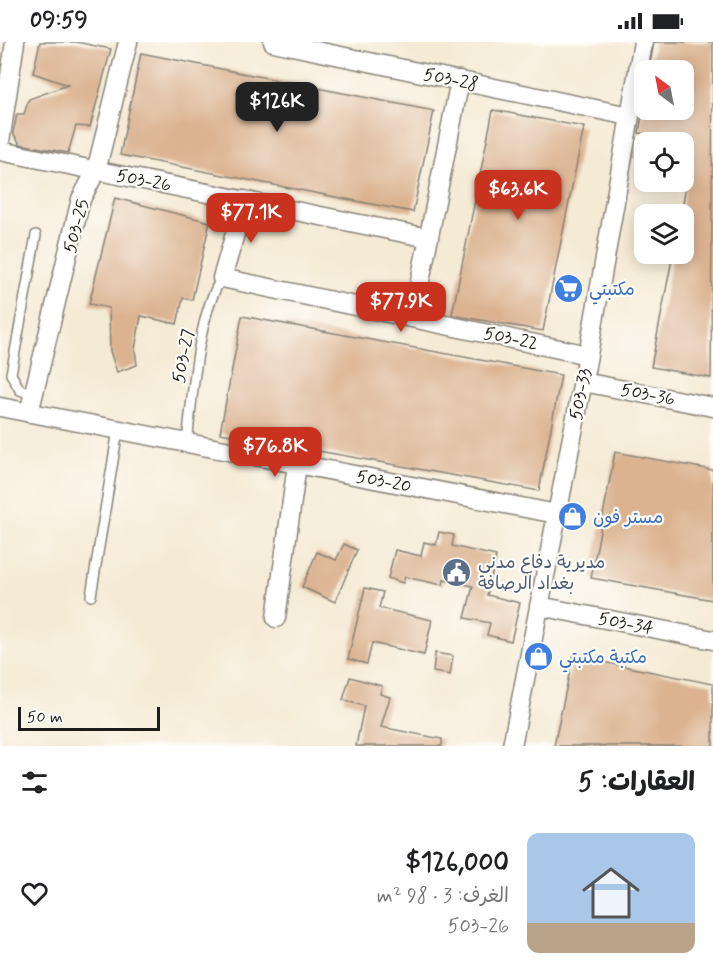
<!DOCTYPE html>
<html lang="ar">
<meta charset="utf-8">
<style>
:root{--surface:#fff;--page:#f6f6f6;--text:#202124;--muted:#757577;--line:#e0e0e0;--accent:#c8321e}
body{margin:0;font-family:Mynerve,"Playpen Sans Arabic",sans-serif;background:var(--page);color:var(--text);direction:rtl;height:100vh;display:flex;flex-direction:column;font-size:22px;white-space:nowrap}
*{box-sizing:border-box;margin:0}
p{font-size:20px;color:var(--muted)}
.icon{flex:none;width:33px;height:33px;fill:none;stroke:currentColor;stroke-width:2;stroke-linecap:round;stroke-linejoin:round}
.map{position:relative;height:704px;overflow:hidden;direction:ltr}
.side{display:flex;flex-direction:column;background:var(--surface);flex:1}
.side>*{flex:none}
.needle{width:39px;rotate:328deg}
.controls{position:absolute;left:634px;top:18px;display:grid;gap:12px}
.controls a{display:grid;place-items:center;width:60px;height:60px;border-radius:12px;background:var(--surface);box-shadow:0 3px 15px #0003;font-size:30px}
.scale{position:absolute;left:18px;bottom:15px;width:142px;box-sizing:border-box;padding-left:6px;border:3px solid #1c1c1c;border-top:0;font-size:16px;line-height:21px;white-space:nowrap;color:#1c1c1c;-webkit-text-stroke:4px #fdfcf7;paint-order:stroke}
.price{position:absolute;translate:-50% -51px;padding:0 14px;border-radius:12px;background:var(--accent);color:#fff;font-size:20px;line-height:39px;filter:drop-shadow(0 2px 3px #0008)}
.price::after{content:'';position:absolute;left:50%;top:36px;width:18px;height:14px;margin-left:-9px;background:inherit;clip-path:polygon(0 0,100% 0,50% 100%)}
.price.current{background:#222;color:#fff}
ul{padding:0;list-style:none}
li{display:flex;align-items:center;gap:18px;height:150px;padding:0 18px}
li+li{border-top:2px solid var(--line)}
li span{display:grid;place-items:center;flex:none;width:168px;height:120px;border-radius:12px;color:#555}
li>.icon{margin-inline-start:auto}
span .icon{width:72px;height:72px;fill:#fffc;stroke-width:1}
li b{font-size:26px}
h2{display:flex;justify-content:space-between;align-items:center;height:72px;padding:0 18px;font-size:26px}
.status{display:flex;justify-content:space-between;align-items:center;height:42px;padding:0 30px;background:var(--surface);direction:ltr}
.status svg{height:16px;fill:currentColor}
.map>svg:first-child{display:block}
</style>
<div class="status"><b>09:59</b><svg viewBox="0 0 49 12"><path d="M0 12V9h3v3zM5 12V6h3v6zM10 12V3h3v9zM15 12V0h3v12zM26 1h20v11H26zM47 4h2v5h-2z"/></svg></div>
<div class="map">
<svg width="713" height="704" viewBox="0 0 713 704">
<rect width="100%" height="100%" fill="#fdfcf7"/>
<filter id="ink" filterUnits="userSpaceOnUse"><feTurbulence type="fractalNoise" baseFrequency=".0167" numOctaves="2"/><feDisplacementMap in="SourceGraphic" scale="12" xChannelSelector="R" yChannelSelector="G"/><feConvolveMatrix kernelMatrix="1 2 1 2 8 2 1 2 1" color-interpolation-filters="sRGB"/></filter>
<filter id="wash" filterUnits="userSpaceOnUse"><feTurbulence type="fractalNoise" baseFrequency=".008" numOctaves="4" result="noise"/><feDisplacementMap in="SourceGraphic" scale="24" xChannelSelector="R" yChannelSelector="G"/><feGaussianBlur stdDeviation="1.35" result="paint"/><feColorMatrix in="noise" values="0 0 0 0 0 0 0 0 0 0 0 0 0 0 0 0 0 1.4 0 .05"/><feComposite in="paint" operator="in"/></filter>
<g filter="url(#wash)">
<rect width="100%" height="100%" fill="#f5ead4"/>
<g id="blocks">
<path fill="#dbb391" d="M40 0H76L111 7 90 85 76 84 68 111 20 102 13 91 17 72H24L29 57 68 43 33 31Z
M654 0H713L711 336 651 325 673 212H684V172H681L693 103 639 91 643 68H684V28H649Z
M141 11 434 69 413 170 120 113Z
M493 68 584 85 543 289 452 273Z
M115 156 210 180 192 258 183 256 177 282 141 274 135 307 137 323 117 330 110 309 109 266 89 262Z
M242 274 561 333 539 449 220 391Z
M615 410 713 428V558L591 536Z
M439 490 454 493 452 504 496 514 487 553 520 561 511 599 487 593 490 581 465 576 473 544 444 538 443 543 405 535 403 541 388 536 395 508 421 514 424 500 436 503Z
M344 502 357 508 335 560 302 545 317 510 336 518Z
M365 546 383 550 379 566 432 578 424 613 372 601 367 622 348 617Z
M435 611 453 614 450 633 433 630Z
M573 614 713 642V704H554Z
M350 635 382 644 380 652 390 655 381 685 442 697V704H356L364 664 343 658Z"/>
</g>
</g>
<g filter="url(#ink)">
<use href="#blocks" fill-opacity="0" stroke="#888378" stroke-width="1.5"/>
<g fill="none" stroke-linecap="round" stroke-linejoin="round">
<defs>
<path id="service" d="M33 353 20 348 11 332 36 193
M187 401C192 358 198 270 222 236
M91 554 118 388"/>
<path id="minor" d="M273 0 629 74
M0 100 15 0
M0 109 429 196
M245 158 222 236 588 313
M413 275 460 38
M583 340 713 365
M0 365 557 472
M29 371 81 157 96 129 128 0
M539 564 713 598
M276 576 297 422
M512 704 588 313 643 0"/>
</defs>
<use href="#service" stroke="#888378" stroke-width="12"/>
<use href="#minor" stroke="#888378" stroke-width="21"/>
<use href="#service" stroke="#fff" stroke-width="9"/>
<use href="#minor" stroke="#fff" stroke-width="18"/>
</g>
</g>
<defs>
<symbol id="supermarket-disc" viewBox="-11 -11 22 22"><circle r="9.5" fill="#3f7fe0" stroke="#fdfcf7"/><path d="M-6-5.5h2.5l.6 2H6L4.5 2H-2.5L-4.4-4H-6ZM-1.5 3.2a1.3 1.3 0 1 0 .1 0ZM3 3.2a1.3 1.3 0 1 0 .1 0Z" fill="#fff"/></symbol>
<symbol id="shop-disc" viewBox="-11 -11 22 22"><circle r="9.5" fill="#3f7fe0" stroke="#fdfcf7"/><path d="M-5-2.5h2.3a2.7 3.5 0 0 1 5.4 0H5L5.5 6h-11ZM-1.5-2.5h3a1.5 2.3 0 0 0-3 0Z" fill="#fff"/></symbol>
<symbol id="civic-disc" viewBox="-11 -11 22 22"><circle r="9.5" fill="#5c6f8a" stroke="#fdfcf7"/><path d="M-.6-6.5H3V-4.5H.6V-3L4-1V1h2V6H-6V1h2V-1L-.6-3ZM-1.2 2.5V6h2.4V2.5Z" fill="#fff"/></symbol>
</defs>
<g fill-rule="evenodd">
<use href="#supermarket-disc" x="552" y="230" width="33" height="33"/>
<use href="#shop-disc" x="556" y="458" width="33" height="33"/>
<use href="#civic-disc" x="440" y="514" width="33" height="33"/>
<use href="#shop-disc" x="522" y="598" width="33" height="33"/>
</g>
<g text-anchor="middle" stroke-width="4.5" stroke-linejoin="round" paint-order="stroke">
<g font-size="18" fill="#1c1c1c" stroke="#fdfcf7">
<text transform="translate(451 37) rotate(12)" y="6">503-28</text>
<text transform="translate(144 138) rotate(11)" y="6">503-26</text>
<text transform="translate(76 184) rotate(-75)" y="6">503-25</text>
<text transform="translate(511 296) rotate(12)" y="6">503-22</text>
<text transform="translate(183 314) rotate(-79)" y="6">503-27</text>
<text transform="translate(580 352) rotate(-79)" y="6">503-33</text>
<text transform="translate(648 352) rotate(11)" y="6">503-36</text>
<text transform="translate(384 439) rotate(11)" y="6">503-20</text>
<text transform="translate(626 581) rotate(11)" y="6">503-34</text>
</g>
<g font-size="18" fill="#366cbe" stroke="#fdfcf7" text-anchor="start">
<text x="589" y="253">مكتبتي</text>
<text x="593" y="481">مستر فون</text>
<text x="559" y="621">مكتبة مكتبتي</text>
</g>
<g font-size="18" fill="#4e5e75" stroke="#fdfcf7" text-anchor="start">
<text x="478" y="526">مديرية دفاع مدني<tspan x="478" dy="21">بغداد الرصافة</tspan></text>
</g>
</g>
</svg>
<div class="controls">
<a><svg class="needle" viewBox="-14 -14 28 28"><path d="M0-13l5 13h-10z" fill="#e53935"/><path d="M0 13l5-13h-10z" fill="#757577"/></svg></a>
<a><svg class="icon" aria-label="locate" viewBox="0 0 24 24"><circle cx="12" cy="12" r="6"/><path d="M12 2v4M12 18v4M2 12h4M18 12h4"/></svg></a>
<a><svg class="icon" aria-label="layers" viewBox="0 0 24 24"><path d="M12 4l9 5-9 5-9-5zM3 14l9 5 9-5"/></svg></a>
</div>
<div class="scale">50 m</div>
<b class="price current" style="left:277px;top:91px">$126K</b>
<b class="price" style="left:518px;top:179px">$63.6K</b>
<b class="price" style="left:251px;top:202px">$77.1K</b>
<b class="price" style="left:401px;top:291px">$77.9K</b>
<b class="price" style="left:275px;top:436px">$76.8K</b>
</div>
<section class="side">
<h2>العقارات: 5<svg class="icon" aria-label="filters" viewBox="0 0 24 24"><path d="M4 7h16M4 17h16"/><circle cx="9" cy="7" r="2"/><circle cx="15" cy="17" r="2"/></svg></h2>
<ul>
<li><span style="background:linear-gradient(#a9c7e8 75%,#b9a48a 0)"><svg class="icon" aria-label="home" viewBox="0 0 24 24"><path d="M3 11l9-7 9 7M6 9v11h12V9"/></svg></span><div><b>$126,000</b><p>الغرف: 3 · 98 m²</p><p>503-26</p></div><svg class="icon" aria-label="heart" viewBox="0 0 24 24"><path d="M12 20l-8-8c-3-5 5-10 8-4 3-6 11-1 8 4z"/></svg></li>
</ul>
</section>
